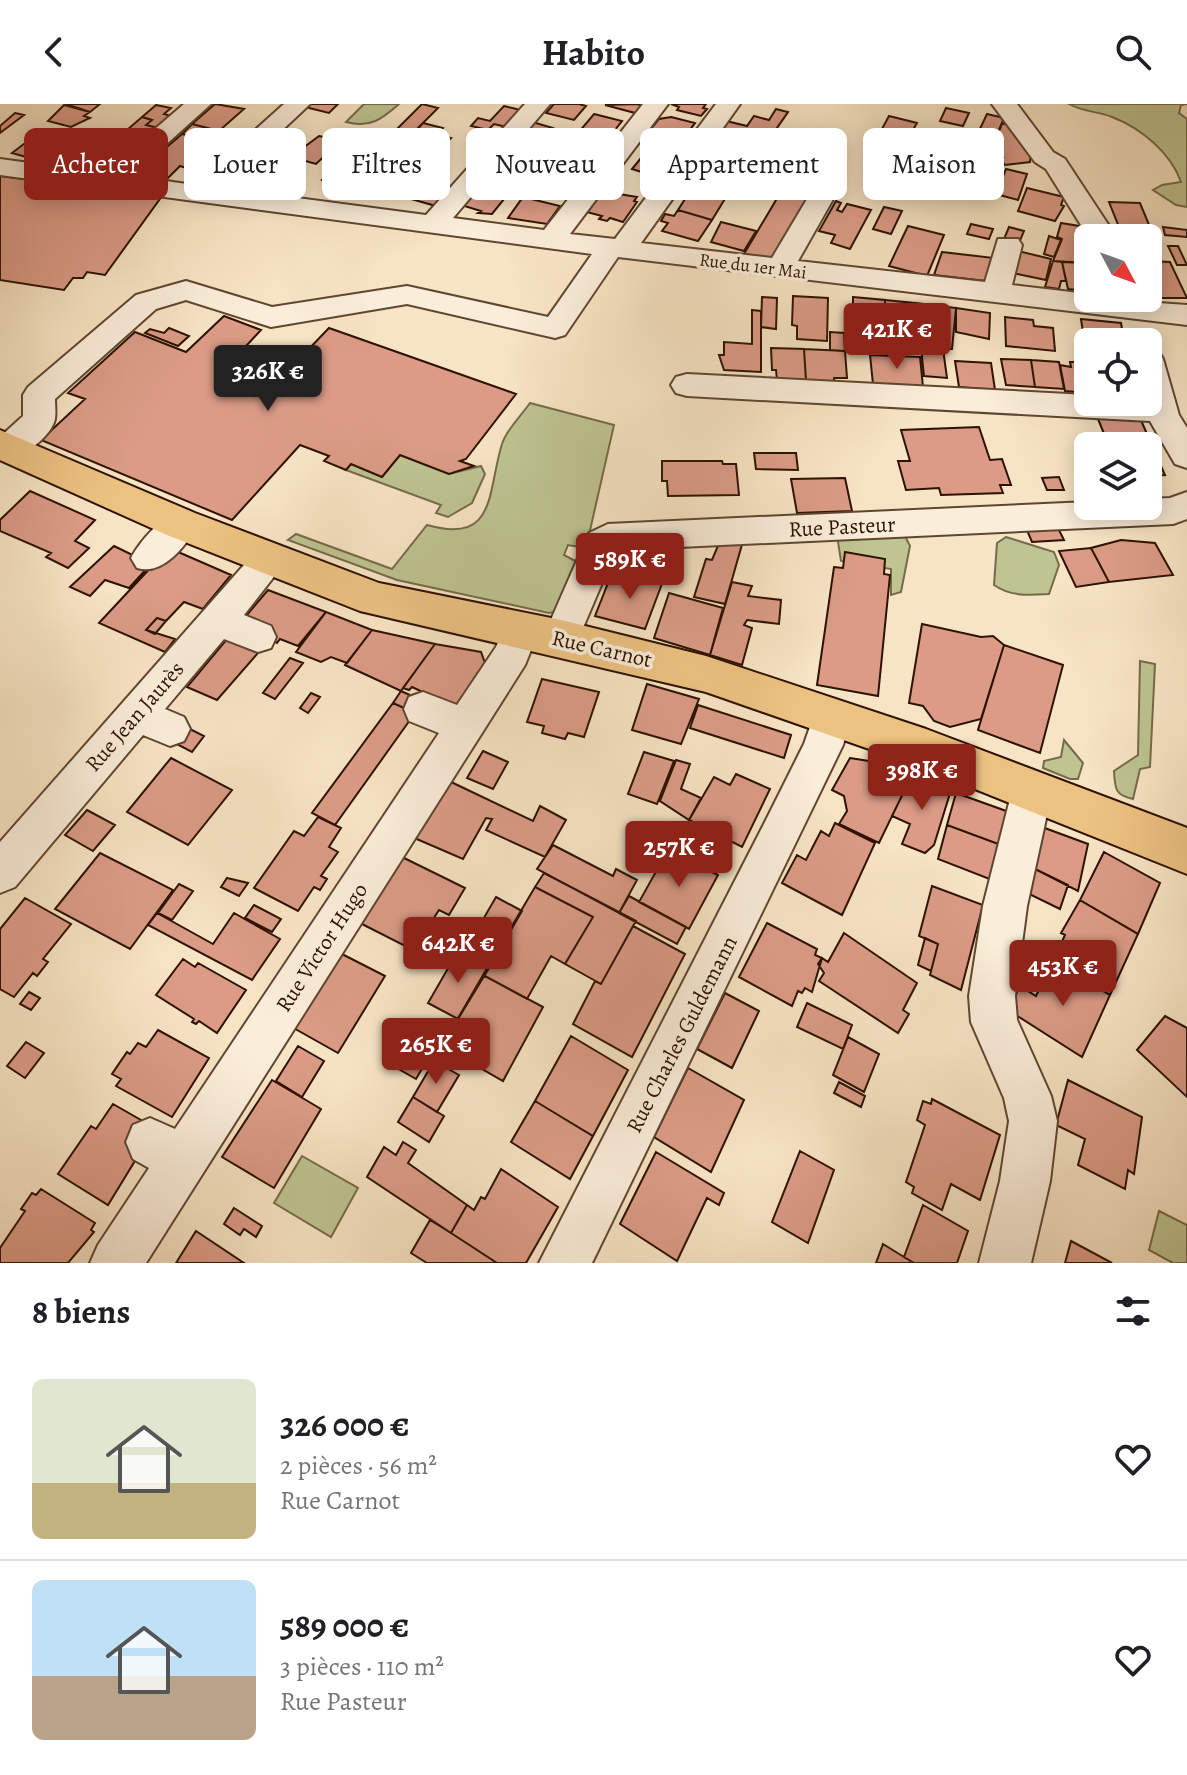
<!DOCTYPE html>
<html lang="fr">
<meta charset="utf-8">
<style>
:root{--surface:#fff;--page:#f6f6f6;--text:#202124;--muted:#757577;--line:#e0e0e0;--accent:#8f2418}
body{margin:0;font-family:Alegreya,serif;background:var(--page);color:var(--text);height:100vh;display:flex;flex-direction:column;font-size:30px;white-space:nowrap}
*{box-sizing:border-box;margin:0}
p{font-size:26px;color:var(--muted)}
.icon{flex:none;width:44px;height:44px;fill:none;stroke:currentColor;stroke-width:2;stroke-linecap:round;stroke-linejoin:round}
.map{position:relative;height:1159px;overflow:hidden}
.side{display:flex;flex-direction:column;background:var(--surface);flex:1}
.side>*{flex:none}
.top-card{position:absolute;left:24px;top:24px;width:1140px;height:72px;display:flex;gap:16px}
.needle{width:52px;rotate:131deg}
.controls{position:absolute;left:1074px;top:120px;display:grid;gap:16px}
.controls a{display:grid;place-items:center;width:88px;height:88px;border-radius:12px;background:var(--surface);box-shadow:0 4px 20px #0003;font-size:40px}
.price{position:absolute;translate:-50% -68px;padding:0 18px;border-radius:8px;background:var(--accent);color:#fff;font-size:26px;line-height:52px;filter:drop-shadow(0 2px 4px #0008)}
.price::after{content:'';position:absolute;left:50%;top:48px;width:24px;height:18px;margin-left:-12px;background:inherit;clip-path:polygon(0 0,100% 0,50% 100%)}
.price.active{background:#222;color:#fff}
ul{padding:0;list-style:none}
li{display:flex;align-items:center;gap:24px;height:200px;padding:0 32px}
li+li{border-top:2px solid var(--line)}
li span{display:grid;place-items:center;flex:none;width:224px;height:160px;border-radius:12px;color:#555}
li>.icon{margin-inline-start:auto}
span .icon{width:96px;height:96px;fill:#fffc;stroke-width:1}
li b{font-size:34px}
h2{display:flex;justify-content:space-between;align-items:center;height:96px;padding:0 32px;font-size:34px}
.chip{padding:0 28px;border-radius:12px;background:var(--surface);box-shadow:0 4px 20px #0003;font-size:28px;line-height:72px}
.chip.active{background:var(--accent);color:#fff}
header{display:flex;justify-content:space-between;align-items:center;height:104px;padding:0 32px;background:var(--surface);font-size:36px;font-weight:700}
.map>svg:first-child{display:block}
</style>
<header><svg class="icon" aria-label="back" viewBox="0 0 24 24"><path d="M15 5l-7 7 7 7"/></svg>Habito<svg class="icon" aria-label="search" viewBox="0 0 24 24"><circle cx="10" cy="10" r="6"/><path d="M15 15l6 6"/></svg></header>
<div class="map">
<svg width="1187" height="1159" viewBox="0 0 1187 1159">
<rect width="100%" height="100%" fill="#f7e4c4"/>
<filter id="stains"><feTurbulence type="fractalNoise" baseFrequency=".0025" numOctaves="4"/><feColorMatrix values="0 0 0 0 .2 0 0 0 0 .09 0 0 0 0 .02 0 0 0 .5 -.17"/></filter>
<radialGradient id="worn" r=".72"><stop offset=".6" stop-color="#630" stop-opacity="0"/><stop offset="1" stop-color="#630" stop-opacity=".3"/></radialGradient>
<path fill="#bec492" stroke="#766b49" stroke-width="2" d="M364 0H399C381 16 370 24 346 18Z
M1069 0H1187L1181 1 1179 9 1187 15V103L1176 101 1153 86 1162 81 1181 78C1171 49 1141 24 1112 13 1097 7 1083 8 1069 0Z
M530 299 614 321 586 444 568 441 564 451 579 459 558 507 549 509 397 476 288 436 296 430 392 465 427 421C497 441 487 388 502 340 506 326 521 312 530 299Z
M400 351 449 370 481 362 485 370 472 399 448 413 436 409 441 401 346 366 351 360 382 373Z
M841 429 904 430 910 442 901 488 891 491V465L841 457 838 438Z
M1006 433 1054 448 1059 461 1049 490C1029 491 1011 493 994 481L997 439Z
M1140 557 1155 560 1150 663 1140 665 1133 695C1115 691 1115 685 1114 667L1138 651Z
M1064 636 1083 659 1078 675H1070L1043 664 1044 657 1061 653Z
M302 1052 358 1084 331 1133 274 1099Z
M1159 1107 1187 1121V1159H1173L1149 1146Z"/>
<path fill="#db9b86" stroke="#2e1200" stroke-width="2" d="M66 0H100L90 8Z
M215 0 244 5 219 27 192 20Z
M304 0H338L329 9 301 2Z
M422 0 438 4 394 48 378 44Z
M554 0H579L586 2 574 16 546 9Z
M636 0 646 2 639 10 605 1Z
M671 0H706L703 4 707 5 701 12 677 6 679 3Z
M64 1 90 8 84 12 90 14 71 23 48 17Z
M156 1 171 4 164 10 171 12 158 24 146 21 152 16 142 13Z
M504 2 521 6 506 23 494 20 488 26 471 22 478 14 490 17Z
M946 4 969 9 963 22 940 17Z
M776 5 788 8 750 63 729 58 737 47 710 40 726 17 747 22 754 12 769 16Z
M15 9 24 11 0 29V22Z
M594 10 622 17 602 42 573 35Z
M987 10 1004 14 988 52 969 48Z
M889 12 917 19 900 48 880 43V37L876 36Z
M142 13 152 16 146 21 158 24 134 36 120 32Z
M671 13 695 19 689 27 681 25 672 36 647 30 659 15Z
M529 17 553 24 539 41 523 39 525 37 514 34Z
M423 19 443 24 438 31 451 34 430 56 404 50 420 32 413 30Z
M1010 19 1031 49 1030 58 1005 61 999 53H1003L993 41 1002 20Z
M192 20 223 28 224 34 219 39 182 30Z
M817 27 842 32 837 40 813 34Z
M182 30 209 36 187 57 192 59 186 64 180 62 167 75 139 67Z
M120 32 134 36 127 42 134 44 111 64 89 58Z
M319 32 332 35 326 41 334 43 316 60 291 53Z
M33 33 54 38 33 55 12 49Z
M68 33 96 40 89 46 100 49 89 58 47 49Z
M553 40 593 52 574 76 532 65Z
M914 42 967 55 959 72 940 67 938 70 905 59Z
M392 51 402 54 391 66 380 63Z
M352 52 365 55 355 65 363 67 348 83 322 76 340 54 348 56Z
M521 53 537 57 531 64 514 60Z
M641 54 663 61 654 72 632 65Z
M798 59 826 66 795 122 774 154 744 150Z
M905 59 912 61 904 82 896 79Z
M247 60 262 63 258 67 269 70 251 88 226 81 233 70Z
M512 63 529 67 522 76 505 71Z
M380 64 417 74 400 93 362 82Z
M982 64 996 72 991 83 975 79Z
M1006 65 1027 70 1018 96 996 90Z
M531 67 549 72 540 83 522 78Z
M893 71 900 73 894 85 870 79Z
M0 72 162 92 105 171 87 168 83 174H73L64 186 0 176Z
M965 73 976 77 968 90 957 87Z
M714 75 734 80 712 116 678 106 696 78 710 81Z
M427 77 452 83 436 102 411 95Z
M475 80 509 89 492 110 478 109 481 107 458 100Z
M1027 84 1064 93 1061 101 1064 102 1055 117 1018 107Z
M595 86 637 93 634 97 637 98 623 118 610 114 607 117 599 115 602 112 579 106Z
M523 93 560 102 547 120 508 114Z
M836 97 841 99 837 106 842 108 847 100 871 106 850 145 831 139 835 131 819 127Z
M1109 98 1140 99 1152 128H1121Z
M884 103 902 107 891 130 873 125Z
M678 106 712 116 698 137 662 127 668 119 661 117 665 110 674 112Z
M721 118 756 127 744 147 711 138Z
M1061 119 1079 122 1088 141V159L1053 157 1062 135 1057 133Z
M971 120 993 125 989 135 967 130Z
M908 122 944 131 927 172 889 162Z
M1009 123 1024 127 1019 139 1004 135Z
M1163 123 1187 126V133L1165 131Z
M1049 132 1061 136 1054 153 1044 150Z
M1168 142H1178L1187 161H1177Z
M1010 145 1051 155 1046 176 1003 167Z
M942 148 994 154 986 177 934 171Z
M1053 157 1062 158 1066 177H1061L1059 185 1045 183Z
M1148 157 1170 158 1187 194H1151Z
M1062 158 1088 159V187L1068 185Z
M793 192 828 194 827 237 797 235V222L792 221Z
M762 193 777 194 776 225 761 223Z
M853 193 885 196V221L853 215Z
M885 196 914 199V222L885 219Z
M916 199 956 204 952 245 918 243Z
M956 204 990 209 989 235 956 228Z
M752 206 761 207V268L724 266 719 251H724V238L752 240Z
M224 212 261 226 246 242 299 261 305 254 302 252 329 224 516 290 466 355 460 357 474 362 449 370 400 351 382 373 351 360 346 366 324 357 329 352 300 341 232 416 41 336 85 295 68 289 135 228 186 248Z
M1005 213 1033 216 1034 222 1053 224 1055 247 1006 242Z
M1081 215 1121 219 1124 238H1088L1087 255Z
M169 224 189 232 178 242 145 229 150 225 164 229Z
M856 225 886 228 885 239 856 236Z
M830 228 844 229 845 247 830 246Z
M921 243 943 245 947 274 924 272Z
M771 244 804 245 806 277 777 276 776 266H772Z
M804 245 845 247 847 274H834V279L806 277Z
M870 251 920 253 923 283 873 280Z
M1001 255 1031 256 1035 283 1006 281Z
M1031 256 1059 258 1064 285 1035 283Z
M955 257 991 259 995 286 959 283Z
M1070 258H1082L1088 289 1065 287 1060 261 1071 263Z
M1140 314 1165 371 1148 372V342H1109L1098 315Z
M979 323 990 356 1002 355 1011 381H1000L1003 389 941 391 939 384 906 386 898 357H910L901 326Z
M754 349H796L798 366 756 365Z
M662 357H722L723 360H736L739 391 668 392 667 377H662Z
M1059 373 1064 386H1047L1042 374Z
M845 374 852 407 797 409 791 375Z
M30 387 95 416 75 437 89 444 68 464 46 453 51 449 0 427V416Z
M1057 422 1064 436 1032 438 1026 424Z
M1121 436 1155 439 1173 471 1109 478 1091 444Z
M720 437H743L725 500 694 493 706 455 712 456Z
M114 442 151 460 129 484 105 476 90 492 70 483Z
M169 444 231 471 203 505 184 498 166 517 157 514 146 526 175 535 165 548 99 519Z
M1091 444 1109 478 1076 483 1059 447Z
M845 448 885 455 884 470 890 471 878 592 817 581 834 463 843 464Z
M640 471 663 477 645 525 595 512 610 474 636 481Z
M732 478 752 482 748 492 781 496 779 520 747 516 744 521 752 524 742 561 710 551Z
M268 486 326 508 298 542 280 535 277 539 240 519Z
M669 489 723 504 710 551 654 534Z
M326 508 372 526 347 559 331 553 321 558 296 548Z
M157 514 166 517 155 530 146 526Z
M922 520 981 533 993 532 1004 541 981 615 950 623 934 617 923 602 909 599Z
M372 526 435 540 401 587 345 561Z
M232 529 264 542 217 596 187 583Z
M435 540 481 548 485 559 455 603 412 583 409 586 403 584Z
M1004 541 1063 561 1040 649 978 626Z
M290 554 303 559 275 595 263 589Z
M542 575 599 588 584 633 568 629 565 635 542 629 544 622 527 618Z
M647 580 699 595 681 640 632 626Z
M401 587 423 597 415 609 393 599Z
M311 589 320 593 308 609 300 604Z
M393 599 415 609 335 721 312 709Z
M698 601 791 631 784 654 690 624Z
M178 619 204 632 192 648 165 634Z
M483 647 508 658 493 685 467 674Z
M644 648 674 657 657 700 628 690Z
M171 654 232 686 188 741 127 708Z
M850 654 869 657 905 673 907 668 912 671 879 739 839 720 847 707 844 692 832 686Z
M676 656 690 660 681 685 701 694 689 716 660 697Z
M736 670 770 685 742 743 689 716 714 673 730 681Z
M912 671 951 686 934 741 925 749 902 740 910 720 892 712Z
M449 677 533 717 540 702 566 716 545 753 486 726 492 715 486 714 463 755 412 733Z
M956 689 1009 708 1001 741 947 721Z
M87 706 115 721 93 747 65 731Z
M318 713 341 724 329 743 338 748 321 772 327 775 320 786 314 783 298 807 254 784 294 727 304 732Z
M835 719 875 739 842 811 782 779 797 751 806 756 821 727 829 732Z
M947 721 1001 741 992 776 938 755Z
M1042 723 1088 740 1078 787 1031 763Z
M553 741 613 772 616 765 637 776 619 809 537 765Z
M668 746 718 771 689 825 639 798Z
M1104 748 1160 779 1138 830 1080 796Z
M100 749 173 786 130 845 55 805Z
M400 752 465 784 449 811 439 806 430 820 419 815 416 819 428 825 415 847 358 818Z
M1031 763 1068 781 1060 805 1025 788Z
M544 769 636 817 601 880 565 860 593 813 535 783Z
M227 774 248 779 239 792 221 783Z
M179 780 193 787 172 816 158 809Z
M932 782 983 801 961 886 930 871 938 840 919 832Z
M535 783 593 813 565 860 551 852 527 895 483 871Z
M629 792 686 823 677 840 619 809Z
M496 793 522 807 489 864 463 850Z
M25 794 71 820 43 855 48 858 37 872 33 869 14 893 0 885V825Z
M1080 796 1138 830 1110 891 1053 857 1065 831 1061 829Z
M254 801 281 815 272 828 245 814Z
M157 809 213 840 234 809 280 835 252 876 148 821Z
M767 819 817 845 815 851 822 854 812 888 805 884 802 889 798 887 792 902 739 873Z
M633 822 685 850 632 953 573 920 595 877 601 880Z
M844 829 917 879 903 906 909 910 898 929 819 877 824 869 818 860 822 854 828 858Z
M925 834 938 840 931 867 918 861Z
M458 847 489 864 458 915 428 899Z
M338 848 385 872 338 949 290 922Z
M183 855 195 863 198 859 246 886 217 929 199 917 196 920 192 918 194 915 156 891Z
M1053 857 1110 891 1082 953 1008 906 1020 882 1036 892Z
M483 871 543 903 503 977 442 942Z
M29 888 40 894 31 906 20 900Z
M725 889 759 907 732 964 697 945Z
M807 899 852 921 843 945 797 923Z
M1165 912 1187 924V993L1137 946Z
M422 917 443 929 416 975 395 963Z
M158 926 209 954 172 1013 116 982 121 975 112 970 127 948 130 950 138 939 146 943Z
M571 932 628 966 593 1032 535 997Z
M848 933 879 950 864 988 833 971Z
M26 938 44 949 25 974 7 962Z
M298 942 324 957 302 993 276 977Z
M434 957 459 971 437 1008 413 993Z
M688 964 744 996 711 1068 654 1033Z
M272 976 321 1005 274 1084 222 1053Z
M1068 976 1142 1013 1134 1070 1128 1066 1125 1085 1078 1061 1085 1035 1056 1021Z
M839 978 865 992 861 1003 834 989Z
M413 993 444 1012 429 1038 398 1018Z
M932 995 1000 1031 980 1096 951 1080 942 1106 912 1089 914 1083 906 1078 925 1021 917 1016 923 997 931 1000Z
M535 997 593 1032 570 1075 511 1038Z
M113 1000 155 1024 108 1101 58 1070 91 1022 96 1025Z
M403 1038 416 1046 408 1059 467 1101 451 1129 367 1073 384 1043 396 1051Z
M800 1047 834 1066 808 1139 772 1118Z
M656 1048 724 1089 719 1101 707 1094 677 1157 620 1120Z
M501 1065 558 1103 526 1159H497L451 1129 467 1101 474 1106 481 1093 485 1095Z
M41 1085 95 1119 91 1126 94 1128 68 1159H0V1144L25 1107 21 1105 32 1089 36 1091Z
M923 1101 968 1127 957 1159H914L904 1153Z
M234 1104 262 1122 256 1133 244 1125 240 1131 224 1120Z
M430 1116 451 1129 497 1159H427L411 1149Z
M196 1127 244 1159H176Z
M1071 1137 1112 1159H1065Z
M883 1140 904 1153 914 1159H876Z"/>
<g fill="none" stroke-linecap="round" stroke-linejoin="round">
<defs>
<path id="minor" d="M184 0H211L131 72 194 81 284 0H310L221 84 426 111 525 0H550L453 114 544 126 643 0H668L570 130 615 135 716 0H740L641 139 772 154 819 75H837L841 81 798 157 985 178 998 135H1018L1022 141 1012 181 1088 190V194L1187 201V221L618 153 565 231 555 234 407 200 271 223 186 196 156 205 55 295C55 301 56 309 55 315 51 334 18 358 0 353V333L23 312V291L28 283 136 191 186 177 272 203 407 182 548 213 592 150 0 71V55L104 69Z
M992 0H1017L1053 48 1065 55 1117 134H1089L1046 65 1035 58Z
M1148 245 1159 248 1163 255 1179 311 1187 324V364L1175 360 1150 317 687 292 676 289 671 281 676 273 687 270 1088 291V298H1148Z
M1187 388V415L1173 420 616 446 574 545 561 549 548 545 543 534 589 429 608 420 1088 398V402H1148V395L1170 394Z
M181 407 193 411 198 420C186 442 163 472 137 464L131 454C141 436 161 413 181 407Z
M269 442 281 446 287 456 244 511 271 522 276 533 271 544 258 548 224 535 165 605 184 613 190 625 184 637 170 642 143 631 15 783 0 789V738L257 446Z
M521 511 534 515 539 526 525 561 146 1159H90L98 1141 149 1064 133 1055 126 1038 133 1021 150 1014 175 1025 439 629 409 617 404 605 409 593 423 588 457 601 496 543 508 515Z
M832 595 846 600 851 612 843 641 592 1159H539L764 720 804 640 818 600Z
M1032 669 1046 674 1052 687 1027 802 1015 892 1017 916 1051 992 1057 1017 1050 1077 1031 1159H979L1000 1077 1009 1017 1004 994 971 918 969 892 983 802 1012 687 1018 674Z"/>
<path id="major" d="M0 326 195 409 379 479 561 516 706 552 926 625 1187 724V770L915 661 706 588 360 507 167 431 0 356Z"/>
</defs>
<use href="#minor" stroke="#604631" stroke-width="4"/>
<use href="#major" stroke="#2e1200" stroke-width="4"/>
<use href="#minor" fill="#faedd9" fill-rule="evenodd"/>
<use href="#major" fill="#ecc282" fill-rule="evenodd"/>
</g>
<g text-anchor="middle" stroke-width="7" stroke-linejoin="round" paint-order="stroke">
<g font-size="18" fill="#2e1200" stroke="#faedd9">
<text transform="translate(753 162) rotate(7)" y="6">Rue du 1er Mai</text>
</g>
<g font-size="22" fill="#2e1200" stroke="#faedd9">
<text transform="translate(842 422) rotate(-3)" y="8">Rue Pasteur</text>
<text transform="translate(602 544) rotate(13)" y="8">Rue Carnot</text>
<text transform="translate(134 612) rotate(-49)" y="8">Rue Jean Jaurès</text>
<text transform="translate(321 843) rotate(-57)" y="8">Rue Victor Hugo</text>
<text transform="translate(681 930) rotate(-63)" y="8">Rue Charles Guldemann</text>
</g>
</g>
<rect width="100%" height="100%" filter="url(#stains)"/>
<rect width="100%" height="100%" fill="url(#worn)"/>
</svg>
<div class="controls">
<a><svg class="needle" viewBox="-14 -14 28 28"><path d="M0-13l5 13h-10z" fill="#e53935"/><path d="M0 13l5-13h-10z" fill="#757577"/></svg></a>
<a><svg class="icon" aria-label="locate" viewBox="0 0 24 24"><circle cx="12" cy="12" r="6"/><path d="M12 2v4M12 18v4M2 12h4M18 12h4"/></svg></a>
<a><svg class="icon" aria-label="layers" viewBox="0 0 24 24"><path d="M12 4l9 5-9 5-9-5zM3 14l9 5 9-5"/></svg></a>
</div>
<b class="price" style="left:897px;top:267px">421K €</b>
<b class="price active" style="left:268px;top:309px">326K €</b>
<b class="price" style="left:630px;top:497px">589K €</b>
<b class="price" style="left:922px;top:708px">398K €</b>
<b class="price" style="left:679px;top:785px">257K €</b>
<b class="price" style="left:458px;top:881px">642K €</b>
<b class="price" style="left:1063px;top:904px">453K €</b>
<b class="price" style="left:436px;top:982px">265K €</b>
<div class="top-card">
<a class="chip active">Acheter</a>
<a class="chip">Louer</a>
<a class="chip">Filtres</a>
<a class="chip">Nouveau</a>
<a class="chip">Appartement</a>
<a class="chip">Maison</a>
</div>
</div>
<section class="side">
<h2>8 biens<svg class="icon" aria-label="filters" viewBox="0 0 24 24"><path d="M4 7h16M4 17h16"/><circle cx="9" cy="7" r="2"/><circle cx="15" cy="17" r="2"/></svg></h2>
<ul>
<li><span style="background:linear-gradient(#dfe7d0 65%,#c2b280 0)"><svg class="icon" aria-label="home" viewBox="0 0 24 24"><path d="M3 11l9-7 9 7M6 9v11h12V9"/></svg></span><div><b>326 000 €</b><p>2 pièces · 56 m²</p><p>Rue Carnot</p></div><svg class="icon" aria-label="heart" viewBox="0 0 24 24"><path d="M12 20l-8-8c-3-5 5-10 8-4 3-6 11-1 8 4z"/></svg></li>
<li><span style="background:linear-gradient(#bfe0f5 60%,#b9a48a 0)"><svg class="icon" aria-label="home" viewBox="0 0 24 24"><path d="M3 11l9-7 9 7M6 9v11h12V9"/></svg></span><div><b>589 000 €</b><p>3 pièces · 110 m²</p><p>Rue Pasteur</p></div><svg class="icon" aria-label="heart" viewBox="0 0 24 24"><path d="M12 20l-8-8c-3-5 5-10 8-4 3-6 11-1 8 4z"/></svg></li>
</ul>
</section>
